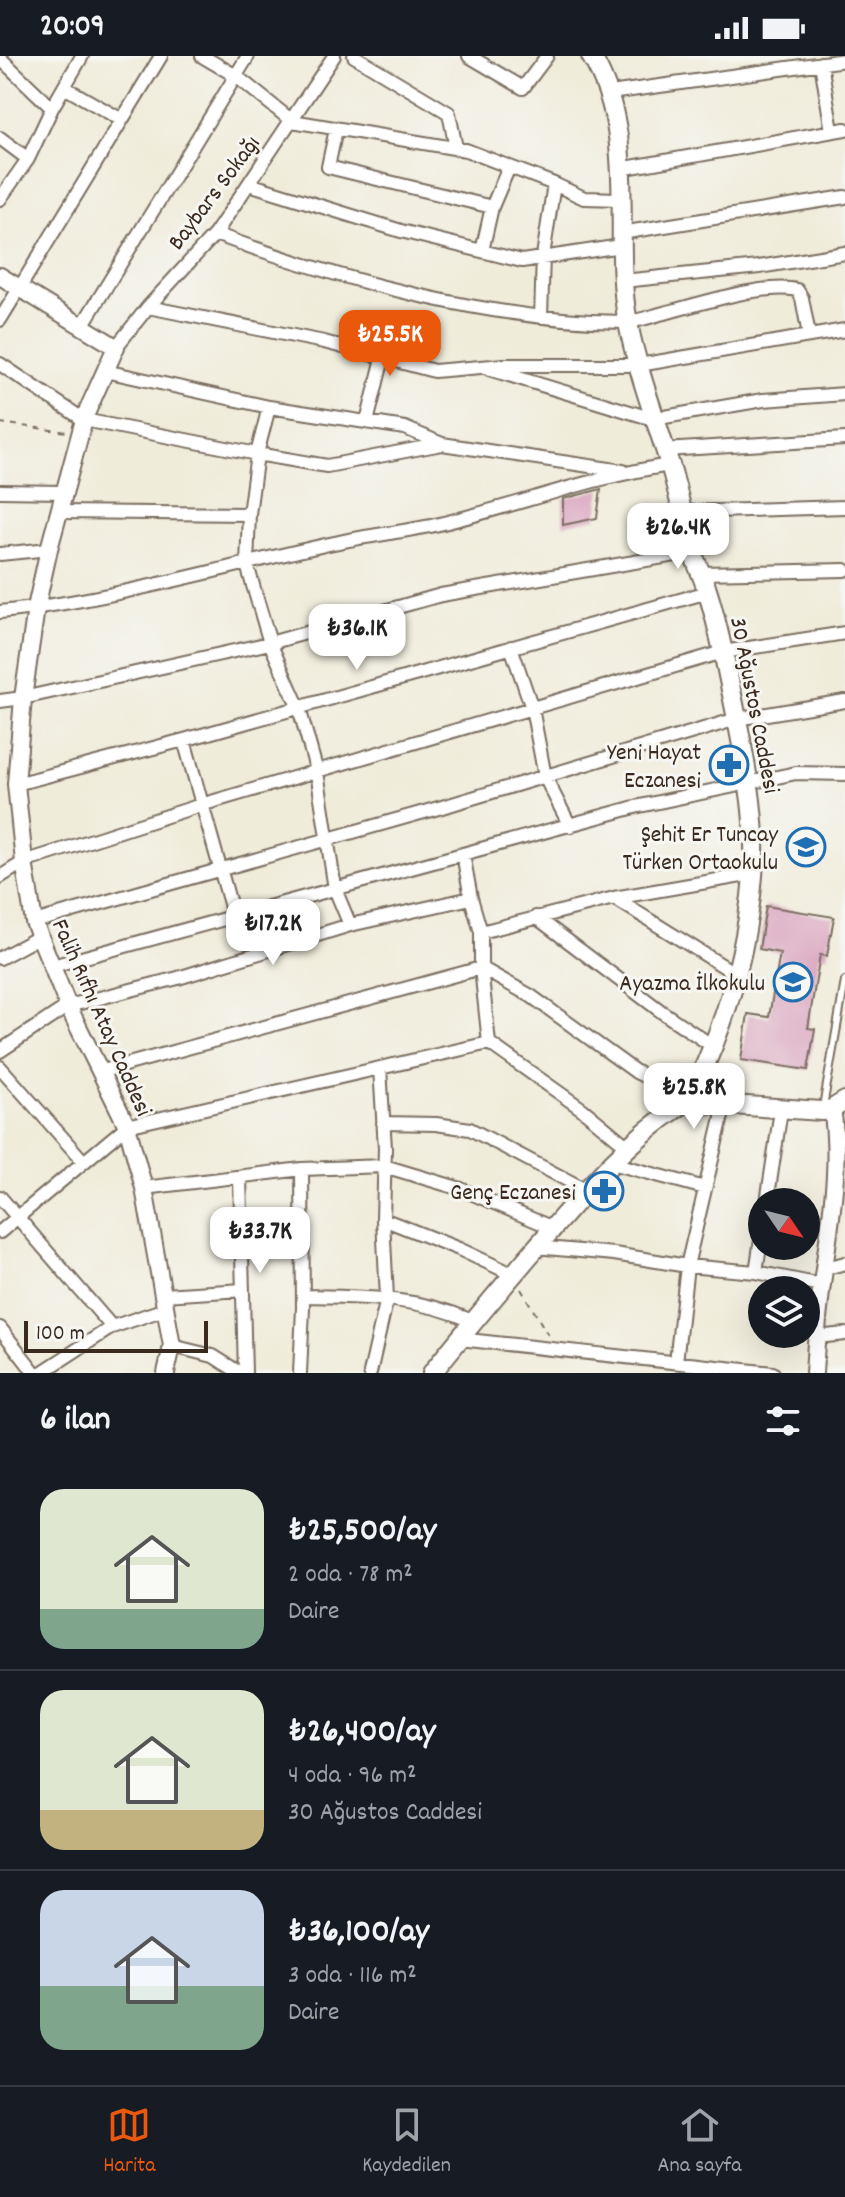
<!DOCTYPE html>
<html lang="tr">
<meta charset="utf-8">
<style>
:root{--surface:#171b24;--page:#242831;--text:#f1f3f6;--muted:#9ea1a6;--line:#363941;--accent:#ea580c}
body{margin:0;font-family:Dekko,sans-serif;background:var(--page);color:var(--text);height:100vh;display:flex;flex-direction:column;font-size:30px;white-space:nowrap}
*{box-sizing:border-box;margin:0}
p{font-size:26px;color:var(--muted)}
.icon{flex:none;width:44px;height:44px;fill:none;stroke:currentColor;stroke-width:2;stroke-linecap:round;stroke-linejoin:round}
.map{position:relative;height:1317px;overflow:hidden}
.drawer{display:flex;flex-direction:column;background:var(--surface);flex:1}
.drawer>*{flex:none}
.needle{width:52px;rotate:125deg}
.buttons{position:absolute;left:748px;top:1132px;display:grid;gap:16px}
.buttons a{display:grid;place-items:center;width:72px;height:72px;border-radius:50%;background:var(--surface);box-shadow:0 8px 32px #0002;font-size:40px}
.scale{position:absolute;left:24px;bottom:20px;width:184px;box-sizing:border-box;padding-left:8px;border:4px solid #3b2a1e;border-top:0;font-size:22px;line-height:28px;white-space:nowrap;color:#3b2a1e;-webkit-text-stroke:6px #f6f6f2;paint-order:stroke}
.price{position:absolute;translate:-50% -68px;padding:0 18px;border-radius:16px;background:#fff;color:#222;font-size:26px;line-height:52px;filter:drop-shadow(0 2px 4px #0008)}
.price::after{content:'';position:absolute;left:50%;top:48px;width:24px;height:18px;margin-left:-12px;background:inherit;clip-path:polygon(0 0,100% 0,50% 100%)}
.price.active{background:var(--accent);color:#fff}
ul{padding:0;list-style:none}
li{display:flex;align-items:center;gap:24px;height:200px;padding:0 40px}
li+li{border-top:2px solid var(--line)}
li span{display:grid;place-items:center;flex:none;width:224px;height:160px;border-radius:24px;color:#555}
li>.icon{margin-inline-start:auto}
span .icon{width:96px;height:96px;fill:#fffc;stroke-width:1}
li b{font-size:34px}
h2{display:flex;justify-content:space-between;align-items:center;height:96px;padding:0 40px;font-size:34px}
.status{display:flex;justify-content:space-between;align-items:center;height:56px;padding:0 40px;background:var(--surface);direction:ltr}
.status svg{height:22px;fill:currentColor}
.tabs{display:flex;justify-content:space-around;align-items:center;height:112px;border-top:2px solid var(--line);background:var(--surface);font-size:22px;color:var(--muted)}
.tabs a{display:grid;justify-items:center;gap:4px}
.tabs .active{color:var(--accent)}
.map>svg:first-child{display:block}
</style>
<div class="status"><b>20:09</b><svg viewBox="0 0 49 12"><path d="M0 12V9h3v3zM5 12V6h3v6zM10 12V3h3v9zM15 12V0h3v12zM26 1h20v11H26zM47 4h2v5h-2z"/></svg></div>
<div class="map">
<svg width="845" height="1317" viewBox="0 0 845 1317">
<rect width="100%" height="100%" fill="#f6f6f2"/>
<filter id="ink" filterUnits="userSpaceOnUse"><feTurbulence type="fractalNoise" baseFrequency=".0125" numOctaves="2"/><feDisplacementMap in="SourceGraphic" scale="16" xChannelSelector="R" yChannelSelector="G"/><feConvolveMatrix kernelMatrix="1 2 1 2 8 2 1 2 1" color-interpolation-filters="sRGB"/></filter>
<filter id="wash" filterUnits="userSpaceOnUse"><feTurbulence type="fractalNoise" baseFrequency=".006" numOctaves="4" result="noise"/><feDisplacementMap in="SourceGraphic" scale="32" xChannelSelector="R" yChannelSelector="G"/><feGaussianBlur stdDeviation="1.8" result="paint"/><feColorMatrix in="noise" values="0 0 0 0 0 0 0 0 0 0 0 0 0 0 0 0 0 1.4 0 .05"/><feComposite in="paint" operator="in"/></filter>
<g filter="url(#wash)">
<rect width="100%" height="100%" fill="#f0ecda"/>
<g id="blocks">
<path fill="#d9a2bd" d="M601 433 597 462 563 469V443Z
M766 850 834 861 827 900 820 899 808 972 815 973 808 1014 741 1004 748 958 769 961 780 897 759 893Z"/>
</g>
</g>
<g filter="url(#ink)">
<use href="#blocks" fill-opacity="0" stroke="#7a6e60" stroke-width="2"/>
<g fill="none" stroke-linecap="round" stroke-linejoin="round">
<defs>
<path id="service" d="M823 1051 845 925"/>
<path id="minor" d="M202 0 236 20 292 65 466 94 554 128 543 200 541 261
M354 0 449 57 456 92
M469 0 523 32 547 0
M0 2 52 52
M821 7 832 75
M64 31 122 64
M610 37 845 4
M336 73 328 111 492 151
M0 82 28 103
M620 113 845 73
M249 128 401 175 522 205 621 190
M554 128 584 142 620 143
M0 143 28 103 52 52 82 0
M621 177 845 141
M215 178C339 224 491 265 624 266 636 266 649 261 660 258 694 250 765 226 797 234L802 242 809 279
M482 195 492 151 509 111
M623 225 759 211 845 197
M148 251 324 286 434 315 504 309H639L845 274
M0 264 161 0
M82 270 248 0
M116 291 148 251 215 178 334 0
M0 308 84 364 257 398 327 410 442 388
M489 313 653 363 763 344 845 338
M105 315 269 351 405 372 442 388 623 415
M269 351 257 398 249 458 247 509 270 587 299 652 317 716 335 833 350 869
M367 366 383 302
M664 394 845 383
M0 435 63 436
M58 456 249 458
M682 456 845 451
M0 498 49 493
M701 517 845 514
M0 556C115 544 226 510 339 486 371 479 403 476 435 469 514 451 589 421 670 409
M511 591 532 652 545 721 570 770
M0 645 23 642 270 587 441 539 693 496
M184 684 234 862
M16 728 184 684 708 536
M463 798 471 842 481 876V912L489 987
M0 821 24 806 201 749 723 596 845 577
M614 842 736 918
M536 861 662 956 714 991
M34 866 449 749 737 663 845 645
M481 876 614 842 753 818
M0 902 39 881
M52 910 635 751 796 717 845 718
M0 995 68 950 178 922 350 869 471 842
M0 1011 84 1106
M99 1016 481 912 531 940 636 1016 677 1036
M383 1067 436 1068 470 1073 584 1133
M612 1107 705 1132
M240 1121 245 1317
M144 1132 302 1113 384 1110 461 1133 553 1172
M0 1141 112 1271
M767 1146 781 1054
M383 1163 459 1193 512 1218
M0 1176 127 1070 489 987 582 1053 628 1091
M535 1191 614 1198 687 1210 756 1216 821 1229
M823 1213 845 1207
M756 1216 762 1177
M163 1239 243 1234
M303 1240C361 1241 418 1240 472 1265
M0 1272 35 1317
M817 1281 845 1278
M459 1283 773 1317
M172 1290 213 1300 240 1317
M676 1306 687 1210 725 1048
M41 1317 112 1271 165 1253
M300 1317 303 1252 302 1113
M370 1317 387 1242 383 1163 385 1092 380 1012"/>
<path id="tertiary" d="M0 220 116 291 85 360 49 493 36 552 23 642 16 728 24 806 34 866 68 950 127 1070 144 1132 172 1290 166 1317
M814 1317C816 1282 819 1247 824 1213 831 1160 841 1107 832 1053"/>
<path id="secondary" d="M591 0C640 80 611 179 628 267 638 317 656 364 671 412 679 439 684 467 692 494 696 508 703 520 707 534 720 574 727 616 736 658 746 711 758 765 753 820 747 892 727 964 696 1029
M702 1047 822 1055 832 1053 845 1045
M680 1050 676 1041 683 1030 696 1029 703 1037
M432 1317C471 1267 512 1220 553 1172 592 1127 630 1083 680 1050"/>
</defs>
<use href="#service" stroke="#7a6e60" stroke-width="10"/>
<use href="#minor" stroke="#7a6e60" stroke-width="16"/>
<use href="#tertiary" stroke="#7a6e60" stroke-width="20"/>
<use href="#secondary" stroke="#7a6e60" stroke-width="22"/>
<path stroke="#7a6e60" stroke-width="2" stroke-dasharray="6 6" stroke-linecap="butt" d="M0 367 67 376
M521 1233 548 1279"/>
<use href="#service" stroke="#fff" stroke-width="6"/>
<use href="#minor" stroke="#fff" stroke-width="12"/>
<use href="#tertiary" stroke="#fff" stroke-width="16"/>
<use href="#secondary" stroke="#fff" stroke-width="18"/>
</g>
</g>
<defs>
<symbol id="pharmacy-ring" viewBox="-11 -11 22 22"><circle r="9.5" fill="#f6f6f2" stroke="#1f6fb2" stroke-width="1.5"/><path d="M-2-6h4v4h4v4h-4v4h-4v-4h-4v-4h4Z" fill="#1f6fb2"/></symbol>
<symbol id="school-ring" viewBox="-11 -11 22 22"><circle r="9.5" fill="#f6f6f2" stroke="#1f6fb2" stroke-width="1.5"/><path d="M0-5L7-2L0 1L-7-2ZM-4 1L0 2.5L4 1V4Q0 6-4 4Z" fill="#1f6fb2"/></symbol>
</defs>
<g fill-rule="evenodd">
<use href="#pharmacy-ring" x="707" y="687" width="44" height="44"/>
<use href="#school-ring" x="784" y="769" width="44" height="44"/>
<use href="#school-ring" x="771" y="904" width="44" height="44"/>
<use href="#pharmacy-ring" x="582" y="1113" width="44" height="44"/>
</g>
<g text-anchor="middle" stroke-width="6" stroke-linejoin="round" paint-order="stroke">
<g font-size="24" fill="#3b2a1e" stroke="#f6f6f2">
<text transform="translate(213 136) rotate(-53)" y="8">Baybars Sokağı</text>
<text transform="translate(756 649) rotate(79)" y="8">30 Ağustos Caddesi</text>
<text transform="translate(103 961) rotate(66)" y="8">Falih Rıfhı Atay Caddesi</text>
</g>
<g font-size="24" fill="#3b2a1e" stroke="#f6f6f2" text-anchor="end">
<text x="701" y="703">Yeni Hayat<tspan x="701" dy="28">Eczanesi</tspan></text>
<text x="778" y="785">Şehit Er Tuncay<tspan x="778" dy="28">Türken Ortaokulu</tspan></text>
<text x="765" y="934">Ayazma İlkokulu</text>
<text x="576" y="1143">Genç Eczanesi</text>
</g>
</g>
</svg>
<div class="buttons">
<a><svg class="needle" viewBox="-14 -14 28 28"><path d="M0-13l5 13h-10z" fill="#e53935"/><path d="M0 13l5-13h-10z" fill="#9ea1a6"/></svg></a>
<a><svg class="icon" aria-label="layers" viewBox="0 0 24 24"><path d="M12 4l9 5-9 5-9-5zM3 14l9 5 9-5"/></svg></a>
</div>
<div class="scale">100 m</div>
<b class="price active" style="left:390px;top:322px">₺25.5K</b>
<b class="price" style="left:678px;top:515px">₺26.4K</b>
<b class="price" style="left:357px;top:616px">₺36.1K</b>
<b class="price" style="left:273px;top:911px">₺17.2K</b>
<b class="price" style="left:694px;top:1075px">₺25.8K</b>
<b class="price" style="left:260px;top:1219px">₺33.7K</b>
</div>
<section class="drawer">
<h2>6 ilan<svg class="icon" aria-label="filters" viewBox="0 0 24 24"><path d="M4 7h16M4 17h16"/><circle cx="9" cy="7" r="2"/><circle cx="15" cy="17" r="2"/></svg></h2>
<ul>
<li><span style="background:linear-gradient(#dfe7d0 75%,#7fa58c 0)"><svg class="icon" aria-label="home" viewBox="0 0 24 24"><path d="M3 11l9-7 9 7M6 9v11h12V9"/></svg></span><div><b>₺25,500/ay</b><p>2 oda · 78 m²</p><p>Daire</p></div></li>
<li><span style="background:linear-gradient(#dfe7d0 75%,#c2b280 0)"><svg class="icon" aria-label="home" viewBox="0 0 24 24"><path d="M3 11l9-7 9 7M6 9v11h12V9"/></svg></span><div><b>₺26,400/ay</b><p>4 oda · 96 m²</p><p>30 Ağustos Caddesi</p></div></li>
<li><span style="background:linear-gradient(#c9d6e8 60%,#7fa58c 0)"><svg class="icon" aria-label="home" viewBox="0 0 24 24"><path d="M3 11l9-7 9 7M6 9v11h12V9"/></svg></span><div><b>₺36,100/ay</b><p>3 oda · 116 m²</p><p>Daire</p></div></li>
</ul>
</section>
<nav class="tabs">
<a class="active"><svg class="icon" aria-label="map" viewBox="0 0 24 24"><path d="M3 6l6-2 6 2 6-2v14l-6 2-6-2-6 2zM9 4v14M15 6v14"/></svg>Harita</a>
<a><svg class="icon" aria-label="saved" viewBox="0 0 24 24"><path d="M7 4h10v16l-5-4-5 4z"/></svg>Kaydedilen</a>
<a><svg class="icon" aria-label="home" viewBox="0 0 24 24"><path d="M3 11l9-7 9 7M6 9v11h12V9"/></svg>Ana sayfa</a>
</nav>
